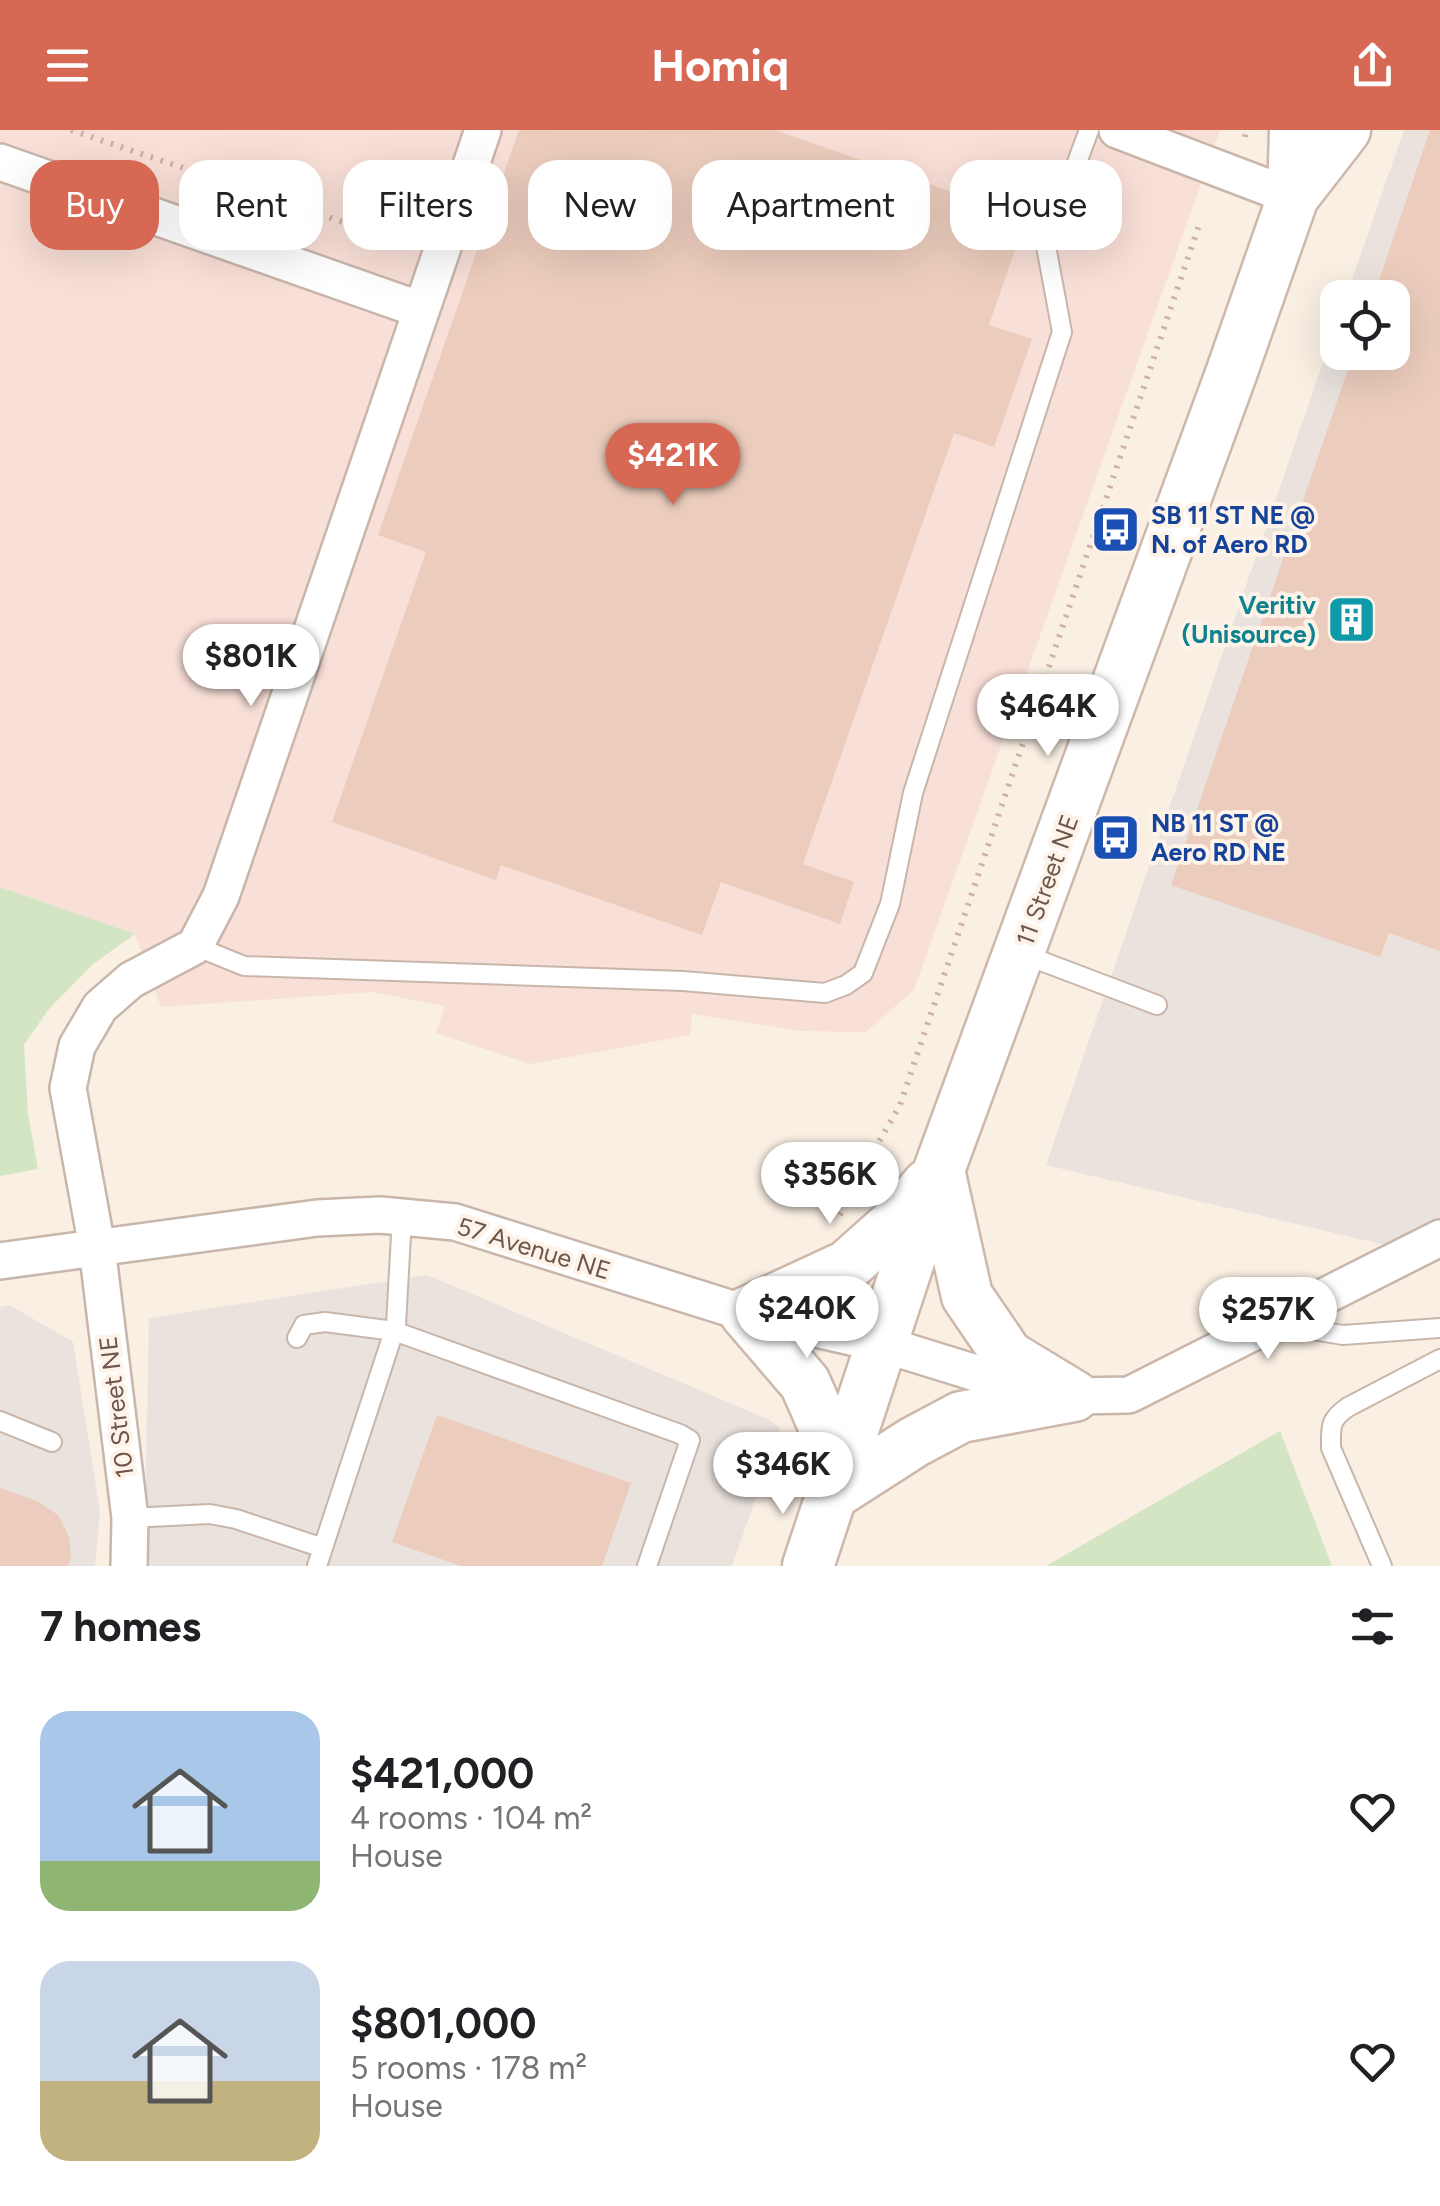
<!DOCTYPE html>
<meta charset="utf-8">
<style>
:root{--surface:#fff;--page:#f2f2f2;--text:#202124;--muted:#757577;--accent:#d76854}
body{margin:0;font-family:Figtree,sans-serif;background:var(--page);color:var(--text);height:100vh;display:flex;flex-direction:column;font-size:38px;white-space:nowrap}
*{box-sizing:border-box;margin:0}
p{font-size:32px;color:var(--muted)}
.icon{flex:none;width:55px;height:55px;fill:none;stroke:currentColor;stroke-width:2;stroke-linecap:round;stroke-linejoin:round}
.map{position:relative;height:1436px;overflow:hidden}
.sheet{display:flex;flex-direction:column;background:var(--surface);flex:1}
.sheet>*{flex:none}
.top-card{position:absolute;left:30px;top:30px;width:1380px;height:90px;display:flex;gap:20px}
.controls{position:absolute;left:1320px;top:150px;display:grid;gap:20px}
.controls a{display:grid;place-items:center;width:90px;height:90px;border-radius:20px;background:var(--surface);box-shadow:0 10px 40px #0002;font-size:50px}
.price{position:absolute;translate:-50% -85px;padding:0 22px;border-radius:35px;background:#fff;color:#222;font-size:32px;line-height:65px;filter:drop-shadow(0 2px 5px #0008)}
.price::after{content:'';position:absolute;left:50%;top:60px;width:30px;height:22px;margin-left:-15px;background:inherit;clip-path:polygon(0 0,100% 0,50% 100%)}
.price.active{background:var(--accent);color:#fff}
ul{padding:0;list-style:none}
li{display:flex;align-items:center;gap:30px;height:250px;padding:0 40px}
li span{display:grid;place-items:center;flex:none;width:280px;height:200px;border-radius:30px;color:#555}
li>.icon{margin-inline-start:auto}
span .icon{width:120px;height:120px;fill:#fffc;stroke-width:1}
li b{font-size:42px}
h2{display:flex;justify-content:space-between;align-items:center;height:120px;padding:0 40px;font-size:42px}
.pill{padding:0 35px;border-radius:30px;background:var(--surface);box-shadow:0 10px 40px #0002;font-size:35px;line-height:90px}
.pill.active{background:var(--accent);color:#fff}
header{display:flex;justify-content:space-between;align-items:center;height:130px;padding:0 40px;background:var(--accent);color:#fff;font-size:45px;font-weight:700}
.map>svg:first-child{display:block}
</style>
<header><svg class="icon" aria-label="menu" viewBox="0 0 24 24"><path d="M4 6h16M4 12h16M4 18h16"/></svg>Homiq<svg class="icon" aria-label="share" viewBox="0 0 24 24"><path d="M12 15V3M7 8l5-5 5 5M5 13v7h14v-7"/></svg></header>
<div class="map">
<svg width="1440" height="1436" viewBox="0 0 1440 1436">
<rect width="100%" height="100%" fill="#f9efe3"/>
<path fill="#f8dfd7" d="M0 0H1220L914 860 866 902 802 901 692 884 690 905 531 934 436 903 445 876 373 862 161 877 135 804 0 757Z"/>
<path fill="#e9e2dd" d="M1404 0H1440V1128L1046 1035 1337 192 1338 222H1392V168L1346 167Z
M427 1145 770 1290 780 1298 732 1436H144L149 1188Z
M9 1175 73 1212 100 1382 95 1436H0V1177Z"/>
<path fill="#d3e5c3" d="M0 757 135 804 93 834 48 880 24 915 28 984 38 1039 0 1046Z
M1280 1301 1332 1436H1046Z"/>
<path fill="#eccdbd" d="M519 0H775L1026 88 989 195 1032 209 994 317 954 303 803 734 854 752 840 794 721 752 702 805 501 735 496 750 332 692 426 422 378 405Z
M1430 0H1440V821L1389 803 1380 827 1171 755 1354 222H1392V168H1373Z
M437 1285 631 1353 602 1436H461L392 1412Z
M0 1358 37 1371 58 1385 69 1407 71 1429 68 1436H0Z"/>
<g fill="none" stroke-linecap="round" stroke-linejoin="round">
<defs>
<path id="lane" d="M195 816 244 836 683 851 825 863 846 855 863 843 890 774 913 663 1062 202 1046 116 1089 0
M1020 823 1157 875
M1277 1194 1343 1205 1440 1198
M297 1208 304 1195 325 1192 394 1201 680 1304 690 1310 647 1436
M0 1291 52 1312
M130 1388 210 1384 236 1389 323 1418
M317 1436 396 1195 402 1087
M1382 1436 1331 1318C1331 1297 1329 1290 1348 1277L1440 1229"/>
<path id="street" d="M1117 0 1293 67
M0 32 421 180
M0 1131 317 1088 380 1085 455 1092 745 1183 882 1214 1008 1253 1074 1266 1129 1265 1440 1108
M129 1436 130 1388 97 1117 68 958 77 916 100 877 131 850 195 816 221 766 483 0"/>
<path id="secondary" d="M1293 67 1345 0
M939 1040 967 1166 1008 1226 1074 1266
M832 1354 823 1294 805 1253 745 1183 847 1136 893 1095 928 1054
M833 1364 914 1312 961 1287 1074 1266
M808 1436 939 1040 1231 244 1293 67 1295 0"/>
</defs>
<use href="#lane" stroke="#c8b6ab" stroke-width="22"/>
<use href="#street" stroke="#c8b6ab" stroke-width="40"/>
<use href="#secondary" stroke="#ceb8ab" stroke-width="55"/>
<path stroke="#d0b0a1" stroke-width="6" stroke-dasharray="2.5 8" stroke-linecap="butt" d="M71 0 411 115
M1245 7 1246 0
M840 1085 850 1063 900 975 1200 92"/>
<use href="#lane" stroke="#fff" stroke-width="18"/>
<use href="#street" stroke="#fff" stroke-width="35"/>
<use href="#secondary" stroke="#fff" stroke-width="50"/>
</g>
<defs>
<symbol id="bus-square" viewBox="-11 -11 22 22"><rect x="-9" y="-9" width="18" height="18" rx="4" fill="#1a4fb4" stroke="#fdf3e8"/><path d="M-5-6H5V4H4V6H2V4H-2V6H-4V4H-5ZM-3.5-4V0h7V-4ZM-3.5 1.2v1.5H-2V1.2ZM2 1.2v1.5H3.5V1.2Z" fill="#fff"/></symbol>
<symbol id="building-square" viewBox="-11 -11 22 22"><rect x="-9" y="-9" width="18" height="18" rx="4" fill="#0f9aa8" stroke="#fdf3e8"/><path d="M-4-6H4V6H1V3H-1V6H-4ZM-2.5-4.3h1.7v1.8h-1.7ZM.8-4.3h1.7v1.8H.8ZM-2.5-1h1.7V.8h-1.7ZM.8-1h1.7V.8H.8Z" fill="#fff"/></symbol>
</defs>
<g fill-rule="evenodd">
<use href="#bus-square" x="1088" y="372" width="55" height="55"/>
<use href="#building-square" x="1324" y="462" width="55" height="55"/>
<use href="#bus-square" x="1088" y="680" width="55" height="55"/>
</g>
<g text-anchor="middle" stroke-width="8" stroke-linejoin="round" paint-order="stroke">
<g font-size="25" font-weight="bold" fill="#164399" stroke="#fdf3e8" text-anchor="start">
<text x="1151" y="394">SB 11 ST NE @<tspan x="1151" dy="29">N. of Aero RD</tspan></text>
<text x="1151" y="702">NB 11 ST @<tspan x="1151" dy="29">Aero RD NE</tspan></text>
</g>
<g font-size="25" font-weight="bold" fill="#0d838f" stroke="#fdf3e8" text-anchor="end">
<text x="1316" y="484">Veritiv<tspan x="1316" dy="29">(Unisource)</tspan></text>
</g>
<g font-size="25" fill="#6e564c" stroke="#fdf3e8">
<text transform="translate(1047 750) rotate(-70)" y="9">11 Street NE</text>
<text transform="translate(534 1118) rotate(17)" y="9">57 Avenue NE</text>
<text transform="translate(116 1277) rotate(-97)" y="9">10 Street NE</text>
</g>
</g>
</svg>
<div class="controls">
<a><svg class="icon" aria-label="locate" viewBox="0 0 24 24"><circle cx="12" cy="12" r="6"/><path d="M12 2v4M12 18v4M2 12h4M18 12h4"/></svg></a>
</div>
<b class="price active" style="left:673px;top:378px">$421K</b>
<b class="price" style="left:251px;top:579px">$801K</b>
<b class="price" style="left:1048px;top:629px">$464K</b>
<b class="price" style="left:830px;top:1097px">$356K</b>
<b class="price" style="left:807px;top:1231px">$240K</b>
<b class="price" style="left:1268px;top:1232px">$257K</b>
<b class="price" style="left:783px;top:1387px">$346K</b>
<div class="top-card">
<a class="pill active">Buy</a>
<a class="pill">Rent</a>
<a class="pill">Filters</a>
<a class="pill">New</a>
<a class="pill">Apartment</a>
<a class="pill">House</a>
</div>
</div>
<section class="sheet">
<h2>7 homes<svg class="icon" aria-label="filters" viewBox="0 0 24 24"><path d="M4 7h16M4 17h16"/><circle cx="9" cy="7" r="2"/><circle cx="15" cy="17" r="2"/></svg></h2>
<ul>
<li><span style="background:linear-gradient(#a9c7e8 75%,#8fb573 0)"><svg class="icon" aria-label="home" viewBox="0 0 24 24"><path d="M3 11l9-7 9 7M6 9v11h12V9"/></svg></span><div><b>$421,000</b><p>4 rooms · 104 m²</p><p>House</p></div><svg class="icon" aria-label="heart" viewBox="0 0 24 24"><path d="M12 20l-8-8c-3-5 5-10 8-4 3-6 11-1 8 4z"/></svg></li>
<li><span style="background:linear-gradient(#c9d6e8 60%,#c2b280 0)"><svg class="icon" aria-label="home" viewBox="0 0 24 24"><path d="M3 11l9-7 9 7M6 9v11h12V9"/></svg></span><div><b>$801,000</b><p>5 rooms · 178 m²</p><p>House</p></div><svg class="icon" aria-label="heart" viewBox="0 0 24 24"><path d="M12 20l-8-8c-3-5 5-10 8-4 3-6 11-1 8 4z"/></svg></li>
</ul>
</section>
